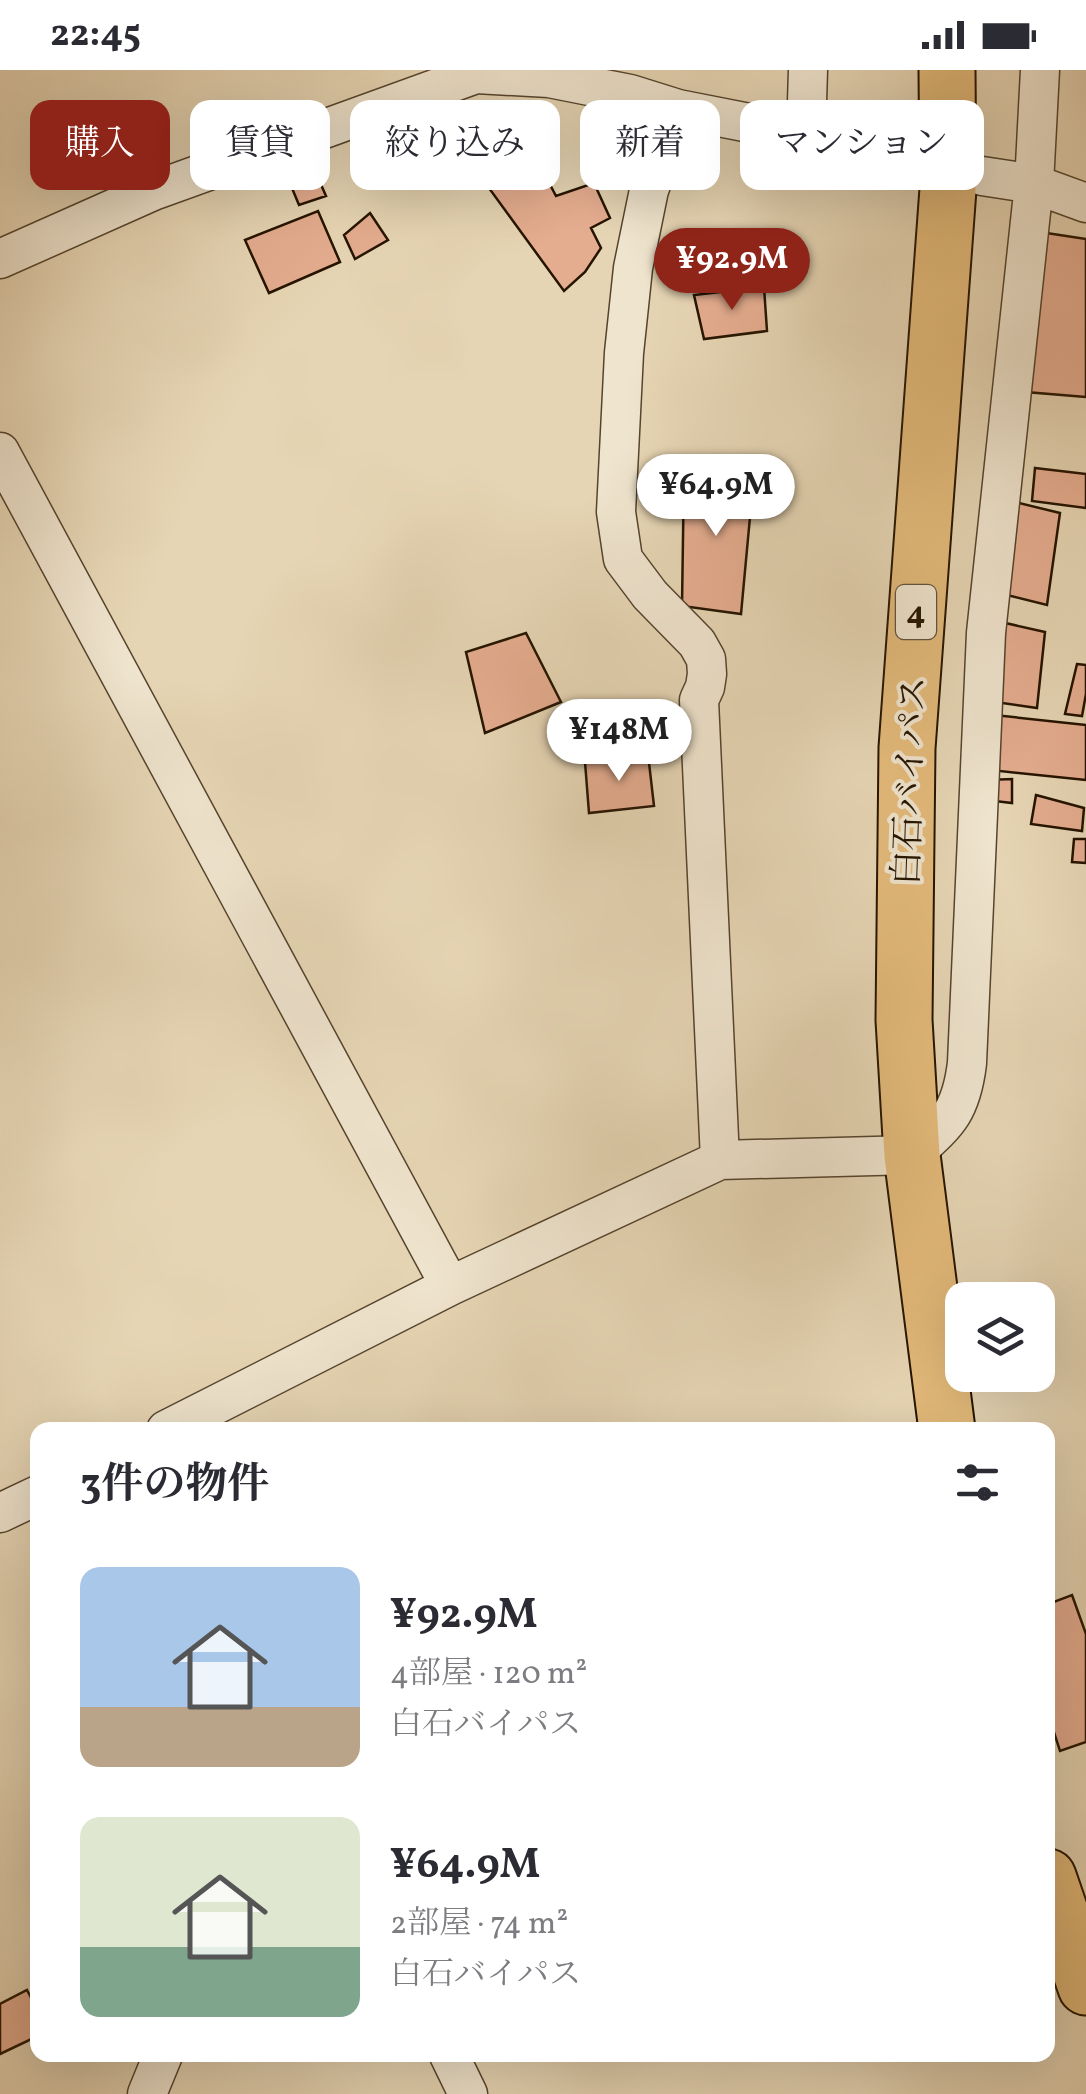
<!DOCTYPE html>
<html lang="ja">
<meta charset="utf-8">
<style>
:root{--surface:#fff;--page:#f2f2f3;--text:#2b2b33;--muted:#7c7c81;--accent:#8f2418}
body{margin:0;font-family:Vollkorn,"Noto Serif JP",serif;background:var(--page);color:var(--text);height:100vh;display:flex;flex-direction:column;font-size:38px;white-space:nowrap}
*{box-sizing:border-box;margin:0}
p{font-size:32px;color:var(--muted)}
.icon{flex:none;width:55px;height:55px;fill:none;stroke:currentColor;stroke-width:2;stroke-linecap:round;stroke-linejoin:round}
.map{position:relative;flex:1;overflow:hidden}
.drawer{position:absolute;left:30px;top:1352px;width:1025px;height:640px;display:flex;flex-direction:column;background:var(--surface);border-radius:20px;box-shadow:0 10px 40px #0002}
.drawer>*{flex:none}
.hud{position:absolute;left:30px;top:30px;width:1028px;height:90px;display:flex;gap:20px}
.controls{position:absolute;left:945px;top:1212px;display:grid;gap:20px}
.controls a{display:grid;place-items:center;width:110px;height:110px;border-radius:20px;background:var(--surface);box-shadow:0 10px 40px #0002;font-size:50px}
.price{position:absolute;translate:-50% -85px;padding:0 22px;border-radius:35px;background:#fff;color:#222;font-size:32px;line-height:65px;filter:drop-shadow(0 2px 5px #0008)}
.price::after{content:'';position:absolute;left:50%;top:60px;width:30px;height:22px;margin-left:-15px;background:inherit;clip-path:polygon(0 0,100% 0,50% 100%)}
.price.active{background:var(--accent);color:#fff}
ul{padding:0;list-style:none}
li{display:flex;align-items:center;gap:30px;height:250px;padding:0 50px}
li span{display:grid;place-items:center;flex:none;width:280px;height:200px;border-radius:20px;color:#555}
li>.icon{margin-inline-start:auto}
span .icon{width:120px;height:120px;fill:#fffc;stroke-width:1}
li b{font-size:42px}
h2{display:flex;justify-content:space-between;align-items:center;height:120px;padding:0 50px;font-size:42px}
.pill{padding:0 35px;border-radius:20px;background:var(--surface);box-shadow:0 10px 40px #0002;font-size:35px;line-height:90px}
.pill.active{background:var(--accent);color:#fff}
.status{display:flex;justify-content:space-between;align-items:center;height:70px;padding:0 50px;background:var(--surface);direction:ltr}
.status svg{height:28px;fill:currentColor}
.map>svg:first-child{display:block}
</style>
<div class="status"><b>22:45</b><svg viewBox="0 0 49 12"><path d="M0 12V9h3v3zM5 12V6h3v6zM10 12V3h3v9zM15 12V0h3v12zM26 1h20v11H26zM47 4h2v5h-2z"/></svg></div>
<div class="map">
<svg width="1086" height="2024" viewBox="0 0 1086 2024">
<rect width="100%" height="100%" fill="#e6d5b4"/>
<filter id="stains"><feTurbulence type="fractalNoise" baseFrequency=".002" numOctaves="4"/><feColorMatrix values="0 0 0 0 .2 0 0 0 0 .09 0 0 0 0 .02 0 0 0 .5 -.17"/></filter>
<radialGradient id="worn" r=".72"><stop offset=".6" stop-color="#630" stop-opacity="0"/><stop offset="1" stop-color="#630" stop-opacity=".3"/></radialGradient>
<path fill="#e5ad90" stroke="#251400" stroke-width="2.5" d="M491 37 502 54 513 50 535 86 556 126 594 113 610 148 591 158 601 178 585 202 564 221 478 103 457 49Z
M403 65 419 93 373 118 355 90Z
M312 94 326 126 299 135 287 106Z
M318 141 340 192 269 223 245 170Z
M370 143 388 170 355 189 344 165Z
M1040 162 1086 169V327L1026 322Z
M764 217 767 261 704 269 694 225Z
M1035 398 1086 404V438L1032 431Z
M684 399 754 404 741 544 682 536Z
M1015 432 1060 443 1047 535 1003 524Z
M1001 552 1045 562 1037 638 995 632Z
M526 563 561 632 485 663 466 582Z
M1077 594 1086 595V624L1082 646 1065 644Z
M994 645 1086 655V710L990 700Z
M648 684 654 736 589 743 585 692Z
M1012 709V733L986 730 987 710Z
M1036 725 1084 738 1082 761 1031 754Z
M1074 769H1086V793L1072 792Z
M1072 1525 1086 1564V1672L1060 1681 1048 1644V1534Z
M27 1920 38 1941V1966L0 1984V1934Z"/>
<g fill="none" stroke-linecap="round" stroke-linejoin="round">
<defs>
<path id="street" d="M678 39 649 120 633 198 624 283 616 442 623 489 650 525 697 573 706 589 707 604 705 617 699 630 720 1090
M806 64 808 0
M982 106 1034 114 1086 133
M0 189 153 121 476 4 549 8 630 24 678 39 806 64 920 91
M0 382 450 1216 166 1360
M450 1216 720 1090 912 1085C947 1053 961 1043 967 993L986 563 1034 114 1040 0
M0 1443 38 1425
M449 1985 468 2024
M147 2024 163 1985"/>
<path id="highway" d="M947 0 948 119 907 678 904 950 912 1085 947 1360
M1048 1807 1086 1917"/>
</defs>
<use href="#street" stroke="#55442d" stroke-width="41"/>
<use href="#highway" stroke="#251400" stroke-width="59"/>
<use href="#street" stroke="#efe4ce" stroke-width="38"/>
<use href="#highway" stroke="#e3ba7a" stroke-width="55"/>
</g>
<g text-anchor="middle" stroke-width="8" stroke-linejoin="round" paint-order="stroke">
<rect fill="#efe4ce" stroke="#62523e" stroke-width="2.5" x="896" y="515" width="40" height="54" rx="8"/>
<g font-size="32" font-weight="bold" fill="#251400">
<text x="916" y="553">4</text>
</g>
<g font-size="35" fill="#251400" stroke="#efe4ce">
<text transform="translate(909 711) rotate(-88)" y="12">白石バイパス</text>
</g>
</g>
<rect width="100%" height="100%" filter="url(#stains)"/>
<rect width="100%" height="100%" fill="url(#worn)"/>
</svg>
<div class="controls">
<a><svg class="icon" aria-label="layers" viewBox="0 0 24 24"><path d="M12 4l9 5-9 5-9-5zM3 14l9 5 9-5"/></svg></a>
</div>
<b class="price active" style="left:732px;top:243px">¥92.9M</b>
<b class="price" style="left:716px;top:469px">¥64.9M</b>
<b class="price" style="left:619px;top:714px">¥148M</b>
<div class="hud">
<a class="pill active">購入</a>
<a class="pill">賃貸</a>
<a class="pill">絞り込み</a>
<a class="pill">新着</a>
<a class="pill">マンション</a>
</div>
<section class="drawer">
<h2>3件の物件<svg class="icon" aria-label="filters" viewBox="0 0 24 24"><path d="M4 7h16M4 17h16"/><circle cx="9" cy="7" r="2"/><circle cx="15" cy="17" r="2"/></svg></h2>
<ul>
<li><span style="background:linear-gradient(#a9c7e8 70%,#b9a48a 0)"><svg class="icon" aria-label="home" viewBox="0 0 24 24"><path d="M3 11l9-7 9 7M6 9v11h12V9"/></svg></span><div><b>¥92.9M</b><p>4部屋 · 120 m²</p><p>白石バイパス</p></div></li>
<li><span style="background:linear-gradient(#dfe7d0 65%,#7fa58c 0)"><svg class="icon" aria-label="home" viewBox="0 0 24 24"><path d="M3 11l9-7 9 7M6 9v11h12V9"/></svg></span><div><b>¥64.9M</b><p>2部屋 · 74 m²</p><p>白石バイパス</p></div></li>
</ul>
</section>
</div>
